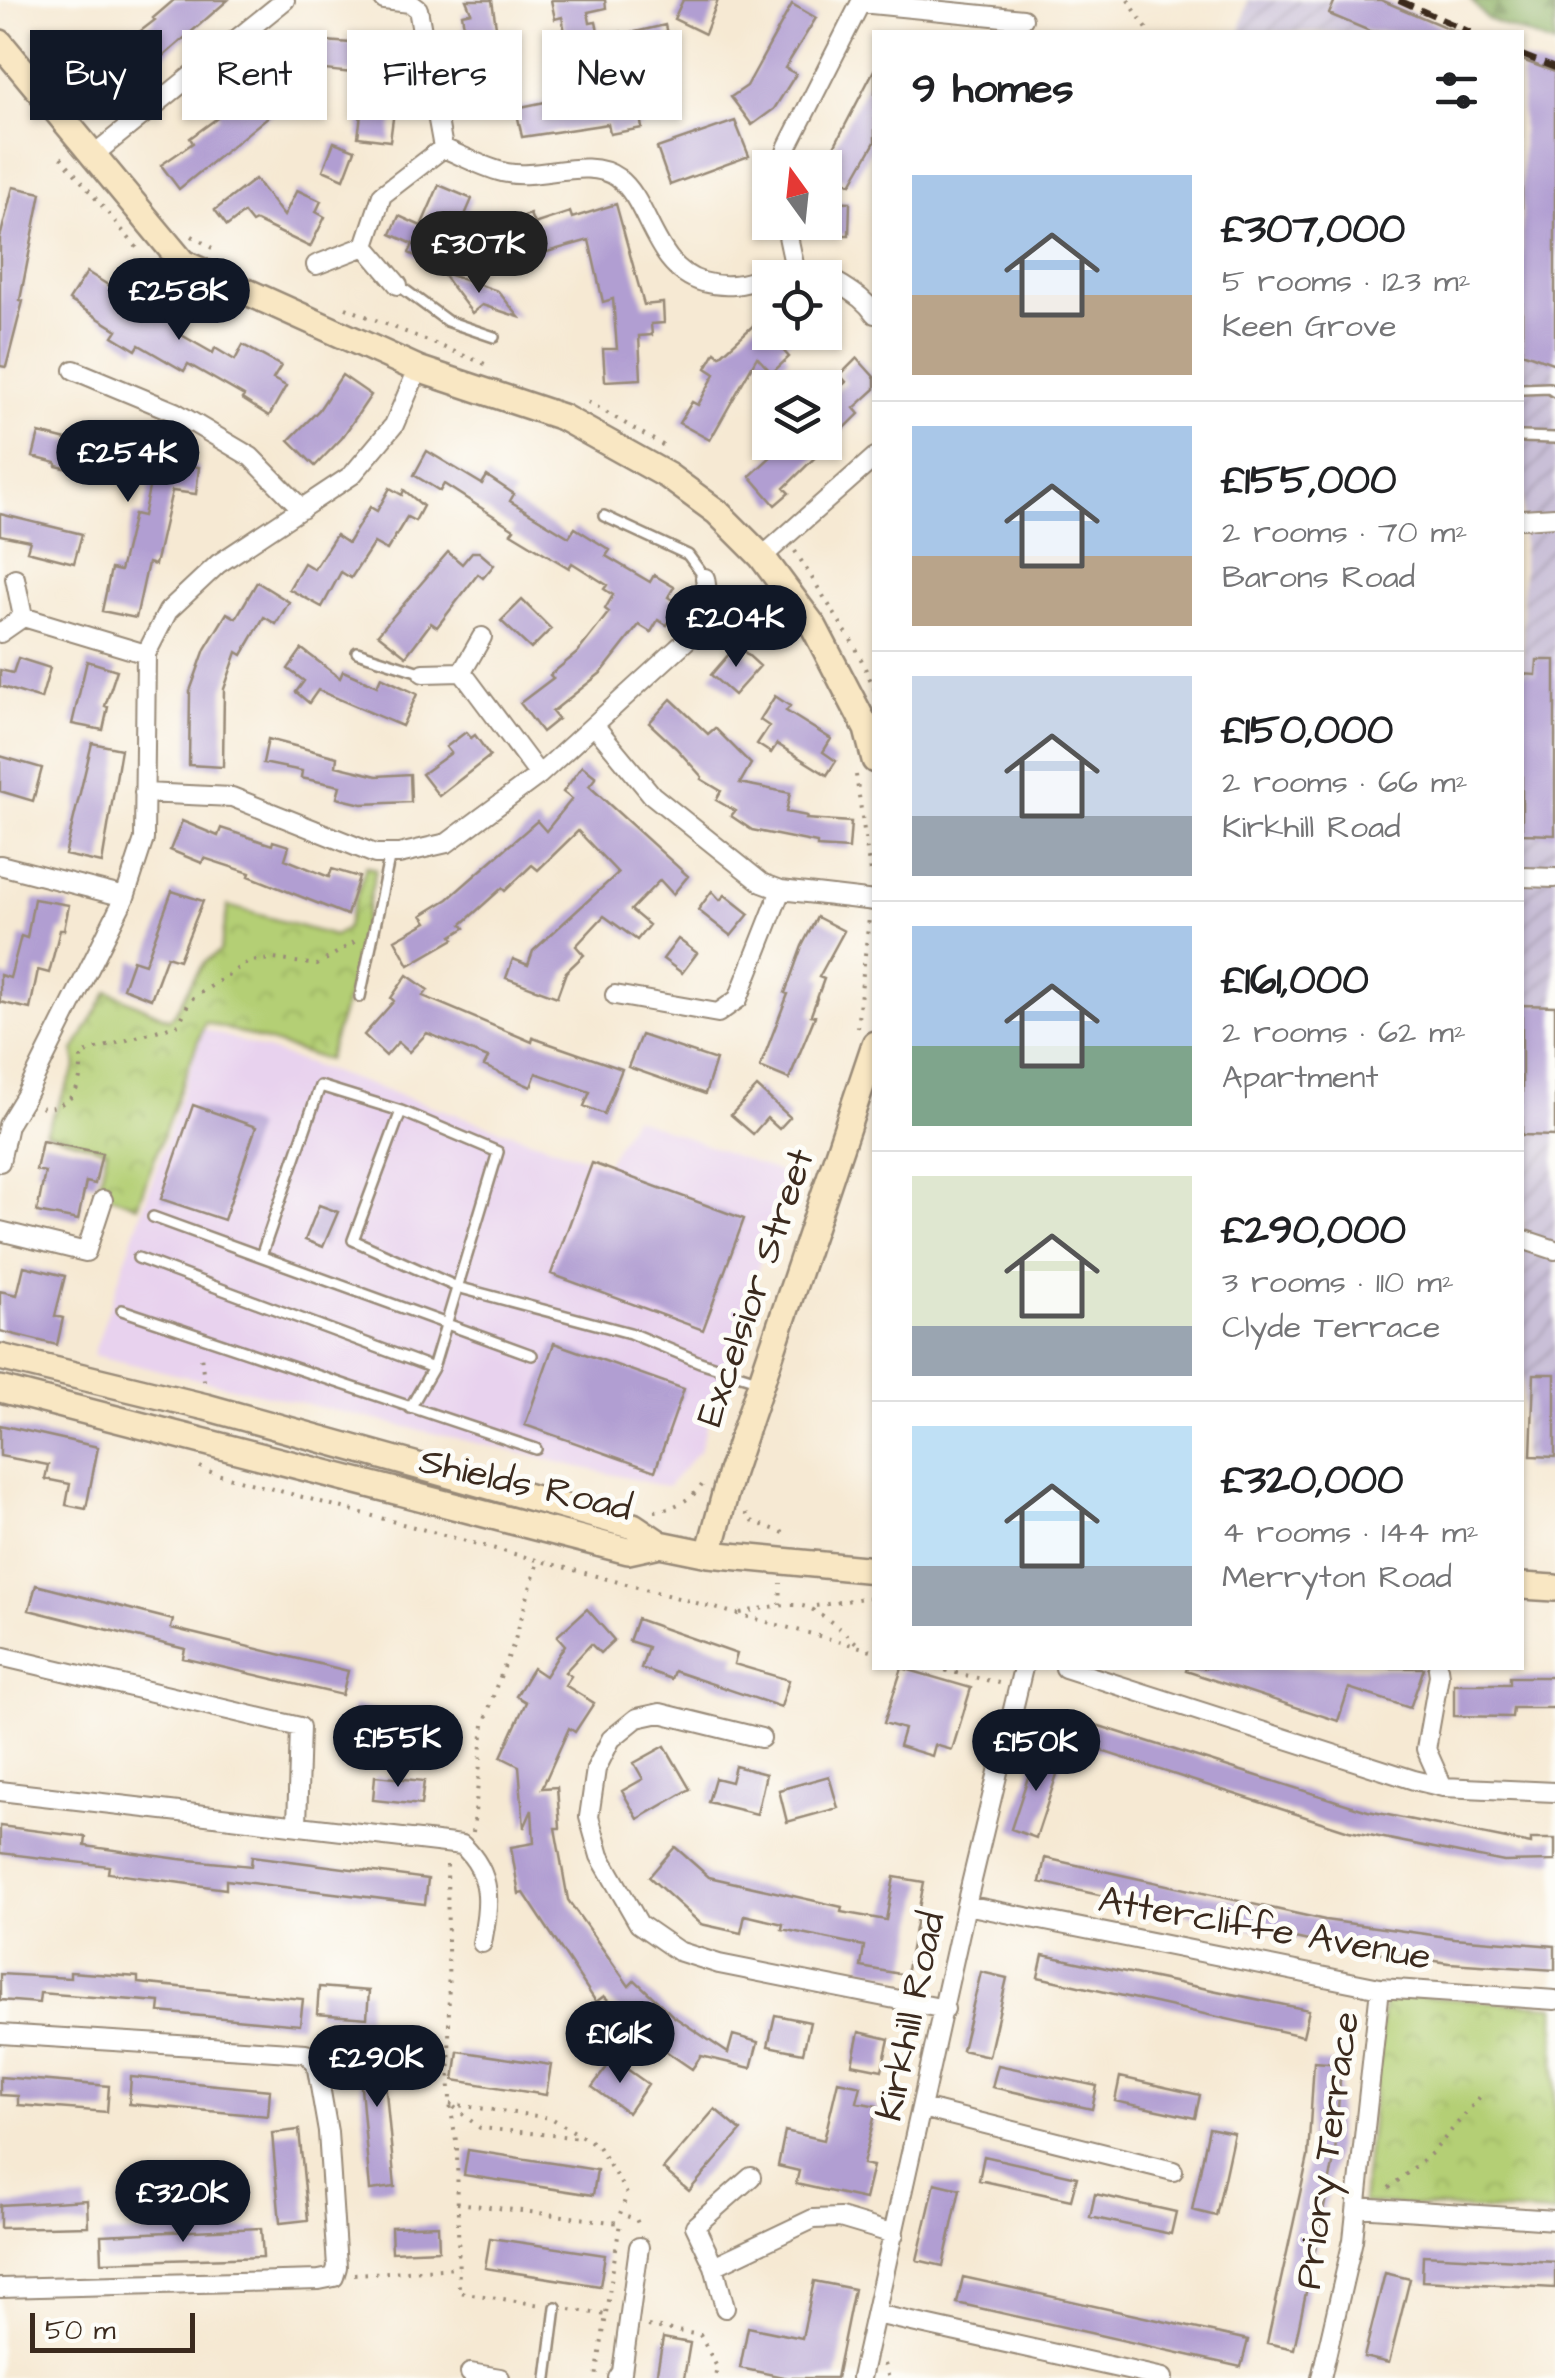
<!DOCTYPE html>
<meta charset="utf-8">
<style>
:root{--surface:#fff;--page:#f6f6f6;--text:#202124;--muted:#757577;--line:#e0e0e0;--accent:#111827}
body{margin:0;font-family:"Architects Daughter",sans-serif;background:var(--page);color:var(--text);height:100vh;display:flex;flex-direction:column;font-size:38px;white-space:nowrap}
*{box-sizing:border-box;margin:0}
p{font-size:32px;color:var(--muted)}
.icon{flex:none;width:55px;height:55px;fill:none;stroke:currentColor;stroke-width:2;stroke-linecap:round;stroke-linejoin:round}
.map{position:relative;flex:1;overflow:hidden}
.details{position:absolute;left:872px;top:30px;width:652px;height:1640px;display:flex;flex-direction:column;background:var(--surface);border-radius:0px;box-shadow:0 2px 8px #0004}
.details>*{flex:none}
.top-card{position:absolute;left:30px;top:30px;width:692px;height:90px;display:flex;gap:20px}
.needle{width:65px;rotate:345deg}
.tools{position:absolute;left:752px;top:150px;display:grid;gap:20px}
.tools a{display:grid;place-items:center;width:90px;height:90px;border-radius:0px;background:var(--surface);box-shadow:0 2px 8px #0004;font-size:50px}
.scale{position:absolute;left:30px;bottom:25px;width:165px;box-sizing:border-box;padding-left:10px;border:5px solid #3b2a1e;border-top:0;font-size:28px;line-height:35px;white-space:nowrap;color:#3b2a1e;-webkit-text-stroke:8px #fdfcf7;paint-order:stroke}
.price{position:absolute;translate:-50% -85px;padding:0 22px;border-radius:35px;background:var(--accent);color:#fff;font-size:32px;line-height:65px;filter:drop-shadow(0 2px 5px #0008)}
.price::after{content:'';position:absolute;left:50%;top:60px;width:30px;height:22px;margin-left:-15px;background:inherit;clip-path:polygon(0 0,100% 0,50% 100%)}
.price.current{background:#222;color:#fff}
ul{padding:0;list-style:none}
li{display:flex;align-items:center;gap:30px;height:250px;padding:0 40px}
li+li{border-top:2px solid var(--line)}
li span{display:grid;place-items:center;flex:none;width:280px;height:200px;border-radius:0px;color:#555}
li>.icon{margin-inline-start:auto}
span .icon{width:120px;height:120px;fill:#fffc;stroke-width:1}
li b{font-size:42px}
h2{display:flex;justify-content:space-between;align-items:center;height:120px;padding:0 40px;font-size:42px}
.chip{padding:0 35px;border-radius:0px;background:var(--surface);box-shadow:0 2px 8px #0004;font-size:35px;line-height:90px}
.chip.current{background:var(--accent);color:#fff}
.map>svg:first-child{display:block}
</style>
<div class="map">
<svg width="1555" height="2378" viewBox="0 0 1555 2378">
<defs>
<pattern id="industrial-furrows" width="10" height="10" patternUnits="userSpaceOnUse" patternTransform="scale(2.5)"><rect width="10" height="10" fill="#c9bfd7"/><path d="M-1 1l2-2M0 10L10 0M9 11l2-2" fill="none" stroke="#aea4b8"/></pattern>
<pattern id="forest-firs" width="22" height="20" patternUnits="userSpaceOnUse" patternTransform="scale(2.5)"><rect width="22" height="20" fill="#8fb266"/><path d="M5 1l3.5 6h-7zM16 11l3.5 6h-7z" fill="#769153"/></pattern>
<pattern id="park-crowns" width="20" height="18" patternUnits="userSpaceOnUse" patternTransform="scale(2.5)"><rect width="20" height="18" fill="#b4cf75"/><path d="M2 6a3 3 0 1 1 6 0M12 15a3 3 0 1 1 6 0" fill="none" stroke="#9cb265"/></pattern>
</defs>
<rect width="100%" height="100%" fill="#fdfcf7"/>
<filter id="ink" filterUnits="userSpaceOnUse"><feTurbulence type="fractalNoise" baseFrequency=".01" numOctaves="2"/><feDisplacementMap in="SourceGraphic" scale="20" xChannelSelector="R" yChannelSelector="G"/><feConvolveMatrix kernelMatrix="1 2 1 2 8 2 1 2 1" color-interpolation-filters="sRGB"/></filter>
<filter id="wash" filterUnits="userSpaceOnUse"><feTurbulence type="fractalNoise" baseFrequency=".0048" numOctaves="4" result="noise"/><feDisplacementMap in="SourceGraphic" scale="40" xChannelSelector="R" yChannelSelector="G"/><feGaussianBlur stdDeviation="2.25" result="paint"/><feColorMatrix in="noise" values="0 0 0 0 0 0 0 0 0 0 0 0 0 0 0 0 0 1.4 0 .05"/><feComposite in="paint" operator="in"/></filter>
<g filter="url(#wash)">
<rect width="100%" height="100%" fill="#f6e9d3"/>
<path fill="#e8d2ee" d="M204 1029 606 1165 633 1117 788 1176 699 1451 667 1487 93 1355Z"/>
<path fill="url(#industrial-furrows)" d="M1248 0H1343L1418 32H1240Z
M1523 77 1555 88V1469H1523Z"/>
<path fill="url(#forest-firs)" stroke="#656e42" stroke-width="2.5" d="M1471 0H1555V45L1487 19Z"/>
<path fill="url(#park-crowns)" stroke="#787c4a" stroke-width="2.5" d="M366 866 376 869 349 992 327 1060 205 1022 137 1206 98 1191 107 1150 45 1132 76 1067 74 1051 108 991 169 1019 175 1013 193 979 205 962 220 951 228 906 334 936 346 929Z
M1385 1994 1555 2006V2214L1362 2203Z"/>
<g id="blocks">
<path fill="#b19ed2" d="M174 0H228L112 101 89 71 155 20 153 18Z
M466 0H492L498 40 467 45 462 14 471 12Z
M551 0H605L606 8 588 12 590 23 596 22 599 36 621 32 625 51 571 62 562 17 555 19Z
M683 0H718L705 34 674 19Z
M1335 0H1381L1457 32H1372L1329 14Z
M792 4 816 18 785 68 796 74 774 109 752 125 731 97 747 86Z
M665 25 673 60 662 63 664 75 643 81 631 33Z
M300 39 401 47 398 78 298 67Z
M469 53 507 76 467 85 454 77Z
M1522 60 1555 72V364L1522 352Z
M875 68V142L851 184 823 168Z
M262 75 260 93 291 98 179 189 161 165 193 143 190 138 220 116 216 112Z
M593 92 596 107 637 100 642 128 610 134 608 124 522 137 516 108Z
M362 107 394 111 390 141 358 137Z
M735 121 749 156 670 185 657 148Z
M334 142 355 150 344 179 323 170Z
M255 179 284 216 297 190 321 201 316 212 325 217 310 247 256 221 252 223 244 213 227 226 215 210Z
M439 185 472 199 459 229 453 227 436 265 409 253 413 244 391 234 399 216 421 226Z
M13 187 41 193 20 300 23 301 6 367 0 366V238Z
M825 201 850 202 849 235H825Z
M616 204 644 305 663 303 664 323 651 324 652 335 639 336 641 379 605 381 603 349H617L613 299 603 302 589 240 519 260 506 222 530 214 534 224 570 212 572 218Z
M87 272 134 301 137 295 183 323 178 333 213 353 215 348 235 360 243 345 281 366 273 379 286 386 269 416 242 399 244 396 188 364 184 371 139 345 136 350 113 336 117 330 69 300Z
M441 272 498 291 519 317 482 305 472 313Z
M757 322 767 332H800L780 347 789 357 772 373 757 357 710 440 679 423 692 402 698 405 715 374 706 368 715 352 720 356Z
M857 358 875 378V389L854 408 859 414 784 488 789 493 775 505 750 476 787 442H825V401L846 382 840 375Z
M342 375 371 395 342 438 315 466 289 440 319 410Z
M39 433 90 446 91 443 136 452 138 442 169 450 166 463 199 467 196 494 172 491 155 565 148 563 136 618 102 611 111 569 120 571 134 514 143 516 151 479 116 471 114 479 56 466V463L33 457Z
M427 451 482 484 487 476 514 494 510 501 569 537 575 528 610 550 606 556 650 582 654 575 674 587 668 597 680 604 667 625 658 620 651 632 639 625 602 672 552 712 558 719 542 732 520 703 553 678 550 675 577 653 609 612 605 609 613 595 604 589 607 585 572 563 569 568 511 533 514 529 444 484 440 491 414 475Z
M390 488 402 495 404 490 423 506 415 521 407 517 387 550 374 543 351 578 341 572 322 607 289 589 304 563 314 569 336 535 348 543 370 507 377 511Z
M0 514 82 534 74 563 27 551 30 541 0 535Z
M448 552 462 564 472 552H479L494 565 483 578 478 574 437 627 431 623 406 656 378 634Z
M257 582 289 602 276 624 264 617 242 655 237 652 224 689 223 767 189 765 190 691 205 649 227 613 236 618Z
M522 600 551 629 531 649 501 621Z
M737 645 760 666 734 695 711 675Z
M302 649 340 678 343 671 377 686 381 677 417 694 402 726 318 690 309 703 296 692 304 681 288 669Z
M18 658 50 668 41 699 0 686V670L13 673Z
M1537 660H1555V835L1522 834V674L1536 675Z
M87 661 117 670 105 706 108 707 103 730 72 724Z
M775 696 790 706 786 711 831 739 823 752 836 761 827 775 777 744 771 753 757 744 769 726 760 720Z
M671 699 708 734 715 728 751 764 740 783 790 793 786 812 807 816 806 819 851 822 849 849 817 847V843L752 830 731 816 735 811 716 800 721 791 701 779 702 777 676 748 649 723Z
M466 732 471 738 475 735 490 756 439 796 422 774 451 753 446 747Z
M268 739 337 757 336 766 377 776 410 774 411 802 362 804 337 798 340 786 301 778 302 771 263 763Z
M92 743 121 749 102 863 65 855Z
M0 756 42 768 33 801 0 791Z
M582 766 596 777 589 786 688 876 673 894 660 880 631 910 649 925 637 940 604 916 576 946 584 955 566 972 557 997 506 978 513 959 528 965 533 951 618 873 578 831 538 870 532 865 505 891 502 888 462 924 465 928 452 936 454 939 409 965 395 940 427 922 422 915 448 899 537 821 546 831 572 799 563 792Z
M182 821 218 836 221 828 272 845 273 841 289 846 285 859 329 877 332 869 359 877 347 915 249 876 250 873 204 858 202 863 170 850Z
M172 891 203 901 179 960 167 956 151 999 123 988 133 960 145 964Z
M712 891 720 900 725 895 749 914 731 936 698 910Z
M34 899 69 905 64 930H60L49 973 38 970 30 1009 0 1002V975L10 978 21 936 27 938Z
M817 917 844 931 819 977 824 979 811 1015 815 1016 789 1079 760 1067 788 994 785 993 802 946Z
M678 939 697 953 682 973 663 959Z
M407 975 428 990 423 996 532 1042 533 1038 622 1069 604 1114 584 1106 590 1092 536 1073 531 1087 484 1066 488 1058 427 1033 409 1052 398 1042 386 1056 364 1035 394 1001 391 998Z
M1522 1005 1555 1006V1136L1522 1135Z
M641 1035 716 1060 705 1094 628 1067Z
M757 1087 790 1117 779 1129 767 1118 753 1134 731 1115Z
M193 1105 256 1127 224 1220 161 1199Z
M42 1141 102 1153 95 1184 86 1182 78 1220 37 1212 45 1172 36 1170Z
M592 1163 744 1219 703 1330 551 1274Z
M319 1205 338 1212 323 1247 305 1240Z
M24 1266 65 1276 55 1316 63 1318 57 1345 0 1331V1291L17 1295Z
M554 1343 684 1389 655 1471 525 1425Z
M1534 1374H1555V1457L1531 1456Z
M0 1425 98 1447 86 1509 66 1505 70 1484 45 1479 48 1465 0 1456Z
M36 1585 173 1620 171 1628 348 1671 342 1695 183 1658 185 1649 29 1610Z
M587 1609 614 1640 600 1653 591 1644 565 1672 571 1676 565 1685 594 1703 575 1732 569 1728 542 1788 557 1787 560 1828H555L568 1900 629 1986 635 1980 673 2016 728 2053 733 2035 758 2042 751 2068 701 2056 692 2069 648 2039 604 1996 596 2002 524 1893 519 1894 511 1847 534 1843 532 1810 524 1828 519 1766 501 1757 526 1702 516 1696 533 1668 545 1676 565 1645 557 1636Z
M637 1619 737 1654 734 1664 789 1680 781 1707 674 1671 671 1679 641 1668 648 1647 629 1641Z
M902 1668 971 1688 952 1750 935 1745 932 1756 899 1746 904 1729 884 1723Z
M1187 1668H1424L1410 1708 1349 1688 1338 1721 1186 1671Z
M1510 1677H1555V1708H1513L1512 1717 1454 1716V1684H1510Z
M353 1706 377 1710 368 1760 344 1755Z
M1093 1724 1368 1811 1531 1844V1839H1555V1861L1504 1862 1349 1831 1086 1746Z
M665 1746 690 1789 638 1819 622 1791 643 1779 634 1763Z
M1037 1750 1062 1759 1036 1838 1011 1829Z
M735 1766 766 1774 757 1814 708 1802 715 1778 731 1782Z
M375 1776 424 1781 421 1805 373 1800Z
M829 1776 838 1808 787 1822 779 1790Z
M0 1826 86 1837 85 1846 179 1859 251 1866 252 1856 428 1879 425 1904 226 1880V1889L108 1873 109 1866 0 1853Z
M675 1847 709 1877 842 1907 841 1912 886 1920 894 1877 924 1882 906 1975 861 1967 864 1946 782 1929 783 1924 745 1915 741 1933 701 1924 649 1877Z
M1045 1858 1325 1920 1454 1938 1555 1946V1970L1449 1963 1322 1944 1163 1909 1040 1882Z
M1043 1955 1309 2010 1303 2036 1038 1977Z
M70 1972 138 1977V1983L303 1999 300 2025 159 2012 160 2002 40 1993 39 2003 0 2000V1974L70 1978Z
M981 1972 1007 1978 989 2056 962 2050Z
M319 1987 369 1991 367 2018 317 2014Z
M775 2015 810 2022 803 2053 768 2046Z
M366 2030 391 2033 385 2081 395 2187 370 2190 360 2076Z
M859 2032 889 2039 882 2070 852 2064Z
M458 2051 551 2065 546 2095 454 2080Z
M613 2059 648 2084 628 2113 592 2087Z
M1314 2062 1341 2064 1335 2155 1294 2349 1267 2343 1308 2157Z
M998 2065 1097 2086 1092 2109 992 2087Z
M0 2077 109 2086 107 2112 18 2105V2096L0 2095Z
M131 2077 270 2090 268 2116 129 2104Z
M1120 2077 1200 2095 1195 2118 1115 2101Z
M838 2081 861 2086 857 2102 877 2106 863 2164 873 2166 865 2199 796 2184 799 2171 778 2166 785 2131 824 2140Z
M715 2109 741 2131 689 2191 663 2169Z
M1209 2128 1234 2133 1216 2216 1192 2210Z
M299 2130 308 2220 280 2223 272 2133Z
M468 2150 597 2170 593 2195 464 2175Z
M984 2156 1077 2177 1071 2200 979 2180Z
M935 2183 960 2189 943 2266 917 2260Z
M1095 2194 1176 2212 1171 2234 1090 2217Z
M87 2200 88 2226 0 2228V2205Z
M438 2225 439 2250 392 2252 391 2227Z
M261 2228 263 2257 102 2262 101 2235Z
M490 2238 605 2255 600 2286 485 2268Z
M1423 2255 1555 2262V2288L1422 2281Z
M1385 2273 1410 2279 1389 2363 1364 2357Z
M963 2277 1248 2340 1241 2367 957 2303Z
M814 2281 854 2289 836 2378H788L740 2368 748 2327 802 2338Z
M663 2338 690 2343 684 2378H656Z"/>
</g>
</g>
<g filter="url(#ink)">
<use href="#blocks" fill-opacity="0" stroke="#988a78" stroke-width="2.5"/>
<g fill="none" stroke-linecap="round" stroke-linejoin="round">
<defs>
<path id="lane" d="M398 285 447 321 494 337
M1522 389 1549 388 1555 392
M1522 437 1555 438
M604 516 688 555 705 578
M357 652 423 673
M360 997 390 854
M153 1217 532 1355
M261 1256 320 1086 401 1111
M138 1258 433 1368
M122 1310 536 1449
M410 1408 433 1368 498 1152 401 1111 353 1240 457 1287 630 1333 700 1362 760 1381
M547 2378 556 2307"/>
<path id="street" d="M384 0 410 3 418 9 443 148C463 156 486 169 507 173 541 180 589 156 618 178 650 201 653 268 703 282 760 298 779 249 841 285 855 294 865 300 875 314
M861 3 1023 19
M92 156 285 0
M781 168 788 146 862 0
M785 222 795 269
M316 265 365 246
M398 285 365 246 382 195 443 148
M74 370 175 412 251 457 302 509
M1522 519 1555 517
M762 557 875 457
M15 578 23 617 146 654
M711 618 747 628
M0 633 23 617
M462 672 482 637
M423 673 462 672 539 775
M594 725 652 795 762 883 781 890 875 901
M144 793 232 797 375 854H399L447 843 539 775 711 618 705 578
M0 865 125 897
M1522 877 1555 878
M615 995 718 1013 738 999 781 890
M0 1162 8 1125 25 1097 125 897 144 839 146 654 168 611 218 564 352 475 394 425 418 369
M0 1231 86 1252 103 1200
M1522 1239 1555 1250
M0 1656 300 1727 297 1825
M1065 1668 1414 1780 1443 1787 1555 1792
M1438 1668 1439 1675 1426 1749 1443 1787
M761 1738 660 1713 637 1718 611 1739 596 1769 589 1817 600 1856 639 1924 678 1951 719 1964 945 2009
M0 1791 462 1845C494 1875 489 1904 482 1943
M966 1905 1380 1988 1555 2000
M0 2034 306 2053 316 2063 328 2132 337 2267 334 2277 319 2280 0 2288
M922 2108 1173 2171
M1357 2207 1555 2220
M714 2266 813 2219 840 2218 894 2234
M725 2308 714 2266 695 2226 751 2177
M876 2314 1163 2378
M470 2373 500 2378
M618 2378 622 2372 639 2247
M861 2378 966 1905 1023 1668
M1321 2378 1353 2240 1380 1988"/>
<path id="secondary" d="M0 43 183 263 418 369 562 417 668 476 717 512 762 557 814 627 867 729 875 760
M0 1357 206 1407 633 1526 660 1544 709 1554 875 1570
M0 1389 628 1551 660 1544
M709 1554 731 1472 875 1044
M1522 1586 1555 1588"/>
</defs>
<use href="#lane" stroke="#988a78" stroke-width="14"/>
<use href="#street" stroke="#988a78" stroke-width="22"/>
<use href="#secondary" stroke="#988a78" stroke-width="30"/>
<path stroke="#988a78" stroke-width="4" stroke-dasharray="2.5 8" stroke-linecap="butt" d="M1128 0 1149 32
M61 157 138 249
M192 236 214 249
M195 296 232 313
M346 308 490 366
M588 402 666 447
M795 551 856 648 875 690
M856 775 871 879
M857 1028 869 918
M41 1107 44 1109C78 1103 82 1085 81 1054L179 1024 190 1000 249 961 274 959 317 965 356 941
M204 1381 201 1355 204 1352
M200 1467 213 1473 875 1651
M655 1511C672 1509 693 1499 702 1485
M746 1513 749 1520 784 1533V1539
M780 1605 781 1583
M816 1606 875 1596
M740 1613C810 1598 806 1601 860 1646
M935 1668 999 1683
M473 1832 484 1725 496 1687 514 1643 538 1561
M447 1865 450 2104 457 2147 459 2292 541 2305
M450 2104 551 2118 597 2145 627 2194 620 2214 636 2219 640 2228
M454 2107 480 2128 581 2138
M1389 2188 1433 2152 1484 2092
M457 2203 620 2223 606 2313
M354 2274 459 2268
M570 2309 606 2315 596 2378
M648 2326 700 2335 717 2367 715 2378
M884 2364 889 2378"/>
<use href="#lane" stroke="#fff" stroke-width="9"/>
<use href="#street" stroke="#fff" stroke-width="18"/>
<use href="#secondary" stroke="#f9e7c3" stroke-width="25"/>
<path stroke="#3b2a1e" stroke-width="6" stroke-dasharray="15 8" stroke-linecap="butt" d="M1399 0 1470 32
M1522 55 1555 68"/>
</g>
</g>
<g text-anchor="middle" stroke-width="10" stroke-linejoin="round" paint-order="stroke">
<g font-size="38" fill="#3b2a1e" stroke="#fdfcf7">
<text transform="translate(754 1287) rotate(-71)" y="13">Excelsior Street</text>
<text transform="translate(526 1483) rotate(13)" y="13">Shields Road</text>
<text transform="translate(1265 1927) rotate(10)" y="13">Attercliffe Avenue</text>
<text transform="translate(909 2016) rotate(-78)" y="13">Kirkhill Road</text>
<text transform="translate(1326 2150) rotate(-82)" y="13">Priory Terrace</text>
</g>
</g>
</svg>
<div class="tools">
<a><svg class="needle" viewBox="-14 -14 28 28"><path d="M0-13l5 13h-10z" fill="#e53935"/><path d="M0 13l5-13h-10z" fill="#757577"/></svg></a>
<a><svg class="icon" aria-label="locate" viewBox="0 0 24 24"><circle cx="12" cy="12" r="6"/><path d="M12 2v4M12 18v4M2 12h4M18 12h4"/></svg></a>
<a><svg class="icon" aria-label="layers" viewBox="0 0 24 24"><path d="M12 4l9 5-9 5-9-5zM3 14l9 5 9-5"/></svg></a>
</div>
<div class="scale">50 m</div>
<b class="price current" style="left:479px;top:296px">£307K</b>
<b class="price" style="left:179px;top:343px">£258K</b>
<b class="price" style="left:128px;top:505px">£254K</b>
<b class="price" style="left:736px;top:670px">£204K</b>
<b class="price" style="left:398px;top:1790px">£155K</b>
<b class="price" style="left:1036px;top:1794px">£150K</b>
<b class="price" style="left:620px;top:2086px">£161K</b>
<b class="price" style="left:377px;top:2110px">£290K</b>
<b class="price" style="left:183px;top:2245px">£320K</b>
<div class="top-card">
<a class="chip current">Buy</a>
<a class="chip">Rent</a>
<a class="chip">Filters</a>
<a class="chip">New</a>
</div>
<section class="details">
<h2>9 homes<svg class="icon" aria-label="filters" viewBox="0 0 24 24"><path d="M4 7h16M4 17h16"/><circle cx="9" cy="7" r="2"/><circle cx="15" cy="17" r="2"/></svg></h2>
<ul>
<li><span style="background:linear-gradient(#a9c7e8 60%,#b9a48a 0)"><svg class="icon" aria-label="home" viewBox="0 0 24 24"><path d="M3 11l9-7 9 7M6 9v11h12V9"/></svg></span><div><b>£307,000</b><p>5 rooms · 123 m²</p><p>Keen Grove</p></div></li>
<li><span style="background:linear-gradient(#a9c7e8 65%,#b9a48a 0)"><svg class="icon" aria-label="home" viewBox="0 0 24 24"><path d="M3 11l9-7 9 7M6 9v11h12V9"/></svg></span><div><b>£155,000</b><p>2 rooms · 70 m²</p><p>Barons Road</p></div></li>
<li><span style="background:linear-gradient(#c9d6e8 70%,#9aa5b1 0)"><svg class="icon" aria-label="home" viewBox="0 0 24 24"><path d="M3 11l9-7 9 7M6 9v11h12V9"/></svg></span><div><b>£150,000</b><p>2 rooms · 66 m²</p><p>Kirkhill Road</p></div></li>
<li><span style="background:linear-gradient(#a9c7e8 60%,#7fa58c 0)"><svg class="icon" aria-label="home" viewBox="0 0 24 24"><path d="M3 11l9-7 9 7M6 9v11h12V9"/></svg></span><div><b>£161,000</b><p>2 rooms · 62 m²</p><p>Apartment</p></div></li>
<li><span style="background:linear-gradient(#dfe7d0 75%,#9aa5b1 0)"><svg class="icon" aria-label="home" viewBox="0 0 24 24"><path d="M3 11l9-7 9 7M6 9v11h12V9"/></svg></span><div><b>£290,000</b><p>3 rooms · 110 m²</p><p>Clyde Terrace</p></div></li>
<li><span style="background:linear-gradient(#bfe0f5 70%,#9aa5b1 0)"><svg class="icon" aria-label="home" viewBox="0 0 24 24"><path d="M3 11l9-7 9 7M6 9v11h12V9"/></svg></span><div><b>£320,000</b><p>4 rooms · 144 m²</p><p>Merryton Road</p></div></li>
</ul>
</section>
</div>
